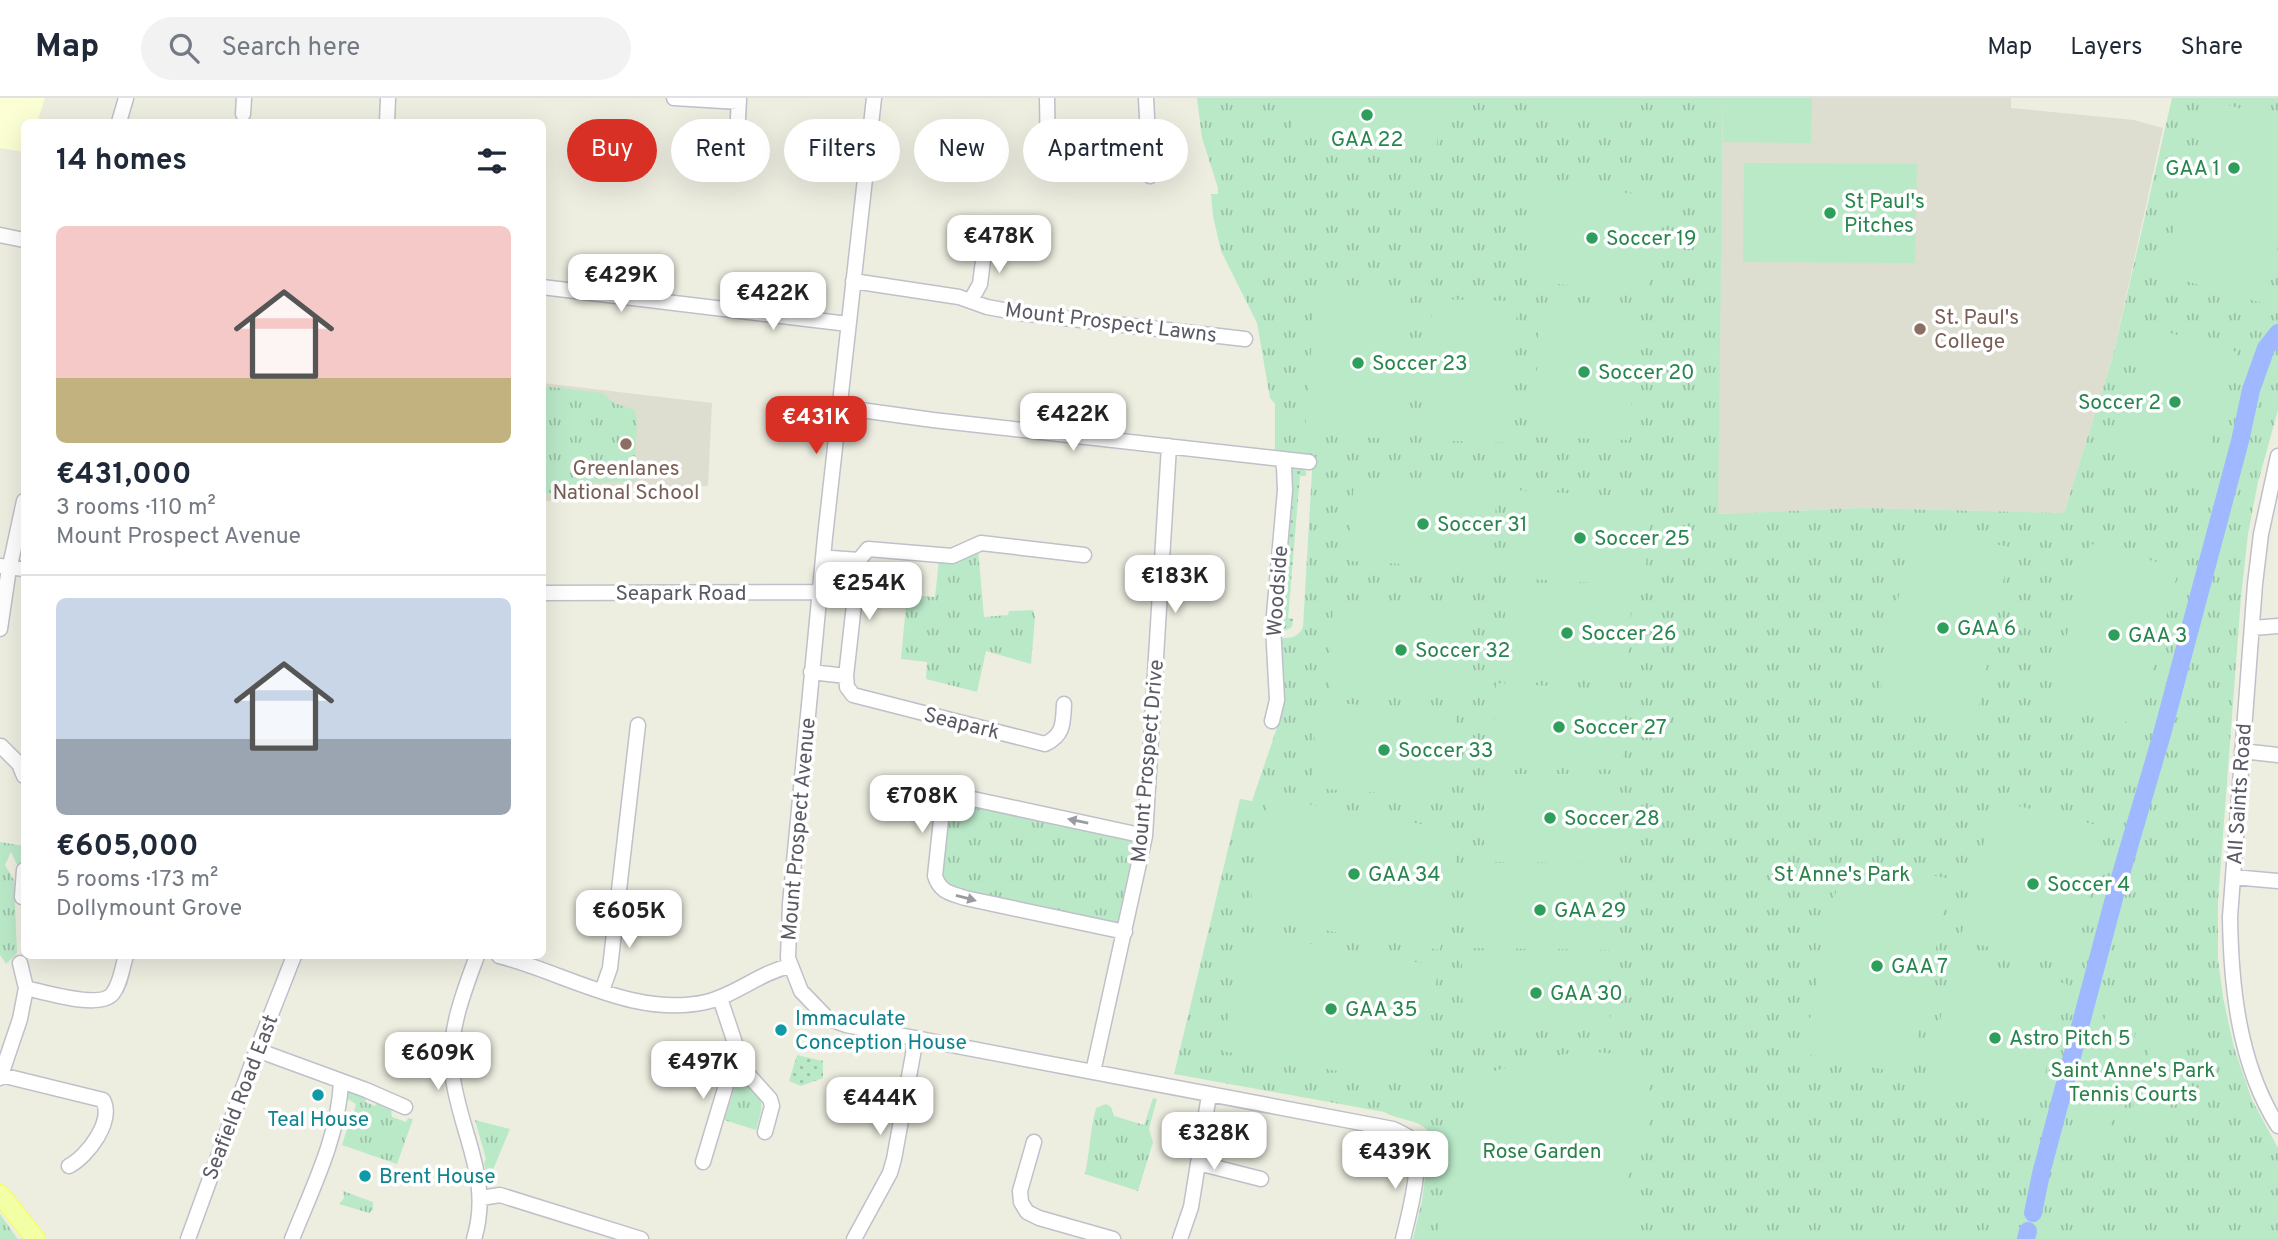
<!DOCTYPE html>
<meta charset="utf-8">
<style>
:root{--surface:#fff;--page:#f2f2f3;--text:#1f2937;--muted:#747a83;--line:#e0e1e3;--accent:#d93025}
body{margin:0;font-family:Overpass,sans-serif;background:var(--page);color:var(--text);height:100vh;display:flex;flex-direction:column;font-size:26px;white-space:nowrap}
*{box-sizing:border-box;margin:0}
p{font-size:23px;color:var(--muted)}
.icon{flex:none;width:38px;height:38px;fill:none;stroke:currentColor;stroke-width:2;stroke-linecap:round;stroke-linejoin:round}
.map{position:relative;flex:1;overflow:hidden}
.drawer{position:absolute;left:21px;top:21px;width:525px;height:840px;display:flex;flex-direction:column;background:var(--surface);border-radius:10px;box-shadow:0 7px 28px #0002}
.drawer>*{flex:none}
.banner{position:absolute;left:567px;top:21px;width:665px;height:63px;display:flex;gap:14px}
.price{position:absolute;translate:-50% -60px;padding:0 16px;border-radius:14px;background:#fff;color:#222;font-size:23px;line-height:46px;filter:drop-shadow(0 2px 4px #0008)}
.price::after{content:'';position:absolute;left:50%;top:42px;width:21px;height:16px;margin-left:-10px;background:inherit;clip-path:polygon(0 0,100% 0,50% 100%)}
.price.on{background:var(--accent);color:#fff}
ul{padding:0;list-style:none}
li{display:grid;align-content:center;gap:14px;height:371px;padding:0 35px}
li+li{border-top:2px solid var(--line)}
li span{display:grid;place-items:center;height:217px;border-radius:10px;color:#555}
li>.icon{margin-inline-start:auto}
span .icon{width:126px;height:126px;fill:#fffc;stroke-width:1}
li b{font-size:30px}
h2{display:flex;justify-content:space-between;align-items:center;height:84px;padding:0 35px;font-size:30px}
.chip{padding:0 24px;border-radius:32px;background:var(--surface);box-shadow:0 7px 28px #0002;font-size:24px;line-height:63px}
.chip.on{background:var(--accent);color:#fff}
header{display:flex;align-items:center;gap:42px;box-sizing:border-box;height:98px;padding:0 35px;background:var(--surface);border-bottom:2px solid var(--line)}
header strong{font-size:33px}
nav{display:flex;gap:38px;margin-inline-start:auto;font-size:24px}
.search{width:490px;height:63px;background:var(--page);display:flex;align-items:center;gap:18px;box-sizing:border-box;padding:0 24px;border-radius:38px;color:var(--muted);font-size:26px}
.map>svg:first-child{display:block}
</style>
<header>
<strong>Map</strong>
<div class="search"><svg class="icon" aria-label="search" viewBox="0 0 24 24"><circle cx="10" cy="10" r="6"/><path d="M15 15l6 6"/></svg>Search here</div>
<nav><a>Map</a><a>Layers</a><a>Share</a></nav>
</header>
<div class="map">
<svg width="2278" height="1141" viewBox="0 0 2278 1141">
<defs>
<pattern id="grass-dots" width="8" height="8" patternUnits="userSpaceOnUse" patternTransform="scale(1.75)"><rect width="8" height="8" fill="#bae9c8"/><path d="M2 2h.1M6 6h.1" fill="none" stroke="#9ac0a6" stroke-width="1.8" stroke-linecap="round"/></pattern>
<pattern id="park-tufts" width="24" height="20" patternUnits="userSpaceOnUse" patternTransform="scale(1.75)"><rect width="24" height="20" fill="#bae9c8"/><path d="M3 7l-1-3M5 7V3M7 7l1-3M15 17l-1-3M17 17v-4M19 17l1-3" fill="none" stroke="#9ac0a6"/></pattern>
</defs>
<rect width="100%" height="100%" fill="#edeee0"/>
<path fill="#fcffd4" d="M0 0H45L37 24H24V54L0 50Z"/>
<path fill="#dddecf" d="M1723 0H2011V10L2134 22 2163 30 2113 258 2064 415 1862 410 1717 416Z
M543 285 712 305 708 388 581 392 569 403H543Z"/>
<path fill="url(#grass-dots)" d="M1297 369 1303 370 1306 374V378H1300L1288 520 1293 521 1292 529 1285 533 1280 530 1278 524 1291 372Z
M797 957 823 963V980L801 988 789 983Z"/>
<path fill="url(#park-tufts)" d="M1197 0H1723L1718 416 1862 410 2064 415 2113 258 2172 0H2278V312L2258 384 2248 436 2241 499 2218 803V861L2223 899 2234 950 2252 1002 2278 1050V1141H1413L1422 1103 1430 1037C1424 1021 1399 1023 1384 1014L1174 976 1240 701 1252 703 1281 618 1282 601 1280 540C1291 540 1298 540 1303 529L1312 373V361L1275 354V306L1270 300 1257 225 1221 153 1213 118 1211 96H1218V90L1202 40Z
M543 288 603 295 614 305 635 312 637 323 634 383 580 385 569 395H543Z
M978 451 984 519 1008 517 1009 513 1033 512 1035 519 1031 566 986 553 977 594 926 581 927 564 901 561 907 497 935 499 939 462Z
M955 703 1134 742 1137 746 1119 826H1111L945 788 940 783 945 713Z
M0 744 24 748 21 775 11 754 5 767 14 782 17 855 6 866 0 857Z
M742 982C766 1000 764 1005 756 1032L724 1022 736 986Z
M351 993 366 999 365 1004 375 1008 378 1002 391 1008 392 1019 406 1024 408 1020 413 1021 397 1066 342 1047 348 1028 344 1026 343 1020 348 1015 353 1016 356 1006 346 1000V997Z
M1153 1000 1157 1001 1149 1031 1153 1044 1138 1093 1085 1076C1090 1053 1090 1032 1096 1010L1106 1006 1111 1009 1114 1018 1144 1027Z
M475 1022 510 1031 492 1074 487 1079 484 1065 486 1061Z
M343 1093 373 1104V1112L369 1115 339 1106 344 1100Z
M0 1116 17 1140V1141H0Z"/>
<path fill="#bae9c8" d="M1296 0H1444L1435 57 1291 34Z
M1530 0H1632L1630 20 1529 10Z
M1723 0H1812L1811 45 1723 44Z
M2210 2 2278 21V148L2262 205 2161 176Z
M1744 65 1917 66 1915 165 1743 164Z
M1536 86 1658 98 1648 195 1527 183Z
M1316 189 1411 196 1400 342 1305 334Z
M1432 201 1517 203 1513 345 1427 342Z
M1539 206 1634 209 1630 342 1535 339Z
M2149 229 2237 254 2201 378 2114 353Z
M1354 380 1497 388 1492 471 1349 463Z
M1515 392 1650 400 1645 488 1510 480Z
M1912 430 2010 449 1975 629 1877 610Z
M2091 446 2179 470 2137 627 2049 604Z
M1507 487 1632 495 1626 584 1501 576Z
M1333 506 1472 512 1468 599 1329 592Z
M1496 585 1626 592 1622 672 1492 665Z
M1317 604 1456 613 1451 700 1311 690Z
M1484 676H1617V765L1484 764Z
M1268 699 1460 733 1440 852 1248 819Z
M1994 702 2105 729 2072 869 1960 842Z
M1843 759 1950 781 1910 977 1803 955Z
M1466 772 1614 774V852L1465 850Z
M1243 834 1439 868 1419 987 1222 953Z
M1609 858 1610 932 1463 933 1462 859Z
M1955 859 2067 886 2034 1021 1923 994Z
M2110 901 2142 910 2103 1051 2071 1042Z
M2159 915 2193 924 2160 1044 2126 1034Z
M1588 953 1624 957 1636 965 1649 984V1046L1627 1079 1634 1108 1636 1141H1436L1450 1066 1444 1029 1458 1021 1466 1006 1460 992 1461 986C1501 968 1545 958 1588 953Z"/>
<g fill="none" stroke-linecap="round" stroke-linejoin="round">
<path stroke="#9fb8ff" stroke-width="18" d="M2043 1068 2116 793 2162 636 2240 343 2251 292 2266 250 2278 235
M2033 1115 2042 1071
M2026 1141 2028 1133"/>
<defs>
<path id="minor" d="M674 0 739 4
M874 0 825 439 790 806 788 860 801 893 827 920 846 927 1393 1031C1399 1034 1407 1037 1412 1042 1425 1060 1408 1120 1403 1141
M1146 0 1150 78
M243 16 244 0
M119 24 126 0
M387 24 388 0
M736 59 739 0
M1046 69 1048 58 1047 0
M0 137 24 142
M853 183 959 199 987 209 1020 215 1245 241
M542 189 848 226
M971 202 980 186 984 155 989 141
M839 309 933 322 1309 364
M2278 358 2261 436 2255 486 2230 819C2231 890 2239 967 2278 1028
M831 460 859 462
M0 468 24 471
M542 495 819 494
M2253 530 2278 528
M0 531 8 477 24 403
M811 574 846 578
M1064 606C1063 625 1064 637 1045 646L853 597 847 589 846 578 859 462 868 451 952 458 981 445 1084 457
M1272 623 1277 602 1273 528 1285 392 1284 369 1282 362
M1 648 19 666 24 678
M2242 653 2278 657
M2233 779 2278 783
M22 799 24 772
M1125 834 965 800C950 795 940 794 935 778L942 712 954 699 959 698 1145 738
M499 858C566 875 635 920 706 904 736 897 759 875 790 868
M26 890C44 894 102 912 113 895 121 885 122 869 126 858
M602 893 610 870 638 627
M720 900 744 972 770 1001 772 1008 765 1034
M257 952 366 992 405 1009
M1093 974 1145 738 1169 348
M1 977 103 1002C114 1023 88 1058 69 1068
M0 980 20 921 26 890 20 865
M1034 1044 1020 1093 1021 1104 1027 1114 1039 1120 1113 1141
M703 1064 727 984 744 972
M1198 1065 1261 1081
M481 1100 500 1097 641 1141
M188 1141 257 952 294 858
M292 1141C312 1091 339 1038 341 983
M474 1141C493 1079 458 1032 452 973 448 933 464 893 477 858
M854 1141 890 1075 894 1061 916 940
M1180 1141 1191 1109 1209 997"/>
<path id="major" d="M0 1096 36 1141"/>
</defs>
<use href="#minor" stroke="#bfc0c9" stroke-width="17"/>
<use href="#major" stroke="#faff48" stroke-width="20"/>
<use href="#minor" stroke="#fff" stroke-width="14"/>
<use href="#major" stroke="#f2ffa4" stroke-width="18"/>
</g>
<defs><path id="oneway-solid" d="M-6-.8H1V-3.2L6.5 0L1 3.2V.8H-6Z" transform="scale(1.75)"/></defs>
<g fill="#9b9ca1">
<use href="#oneway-solid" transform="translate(1078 723) rotate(-168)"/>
<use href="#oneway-solid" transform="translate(966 800) rotate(15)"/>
</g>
<g fill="#2e9e5b" stroke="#fff" stroke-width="2.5">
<circle cx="1367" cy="17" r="7"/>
<circle cx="2234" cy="70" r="7"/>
<circle cx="1830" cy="115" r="7"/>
<circle cx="1592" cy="140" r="7"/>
<circle cx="1358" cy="265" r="7"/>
<circle cx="1584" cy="274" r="7"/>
<circle cx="2175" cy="304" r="7"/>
<circle cx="1423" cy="426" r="7"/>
<circle cx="1580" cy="440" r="7"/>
<circle cx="1943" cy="530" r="7"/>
<circle cx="1567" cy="535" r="7"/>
<circle cx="2114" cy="537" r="7"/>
<circle cx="1401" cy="552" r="7"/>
<circle cx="1559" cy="629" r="7"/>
<circle cx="1384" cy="652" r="7"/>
<circle cx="1550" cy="720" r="7"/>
<circle cx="1354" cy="776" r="7"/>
<circle cx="2033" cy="786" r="7"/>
<circle cx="1540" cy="812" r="7"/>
<circle cx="1877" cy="868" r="7"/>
<circle cx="1536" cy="895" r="7"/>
<circle cx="1331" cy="911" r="7"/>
<circle cx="1995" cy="940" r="7"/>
</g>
<g fill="#8d6e63" stroke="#fff" stroke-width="2.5">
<circle cx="1920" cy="231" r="7"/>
<circle cx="626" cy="346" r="7"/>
</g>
<g fill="#0f9aa8" stroke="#fff" stroke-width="2.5">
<circle cx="781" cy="932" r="7"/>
<circle cx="318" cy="997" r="7"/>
<circle cx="365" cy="1078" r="7"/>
</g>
<g text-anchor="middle" stroke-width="7" stroke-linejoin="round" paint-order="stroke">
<g font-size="21" fill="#27864d" stroke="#fff" text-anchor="start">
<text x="1367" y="48" text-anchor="middle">GAA 22</text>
<text x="2220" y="77" text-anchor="end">GAA 1</text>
<text x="1844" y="110">St Paul's<tspan x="1844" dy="24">Pitches</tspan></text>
<text x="1606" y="147">Soccer 19</text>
<text x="1372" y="272">Soccer 23</text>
<text x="1598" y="281">Soccer 20</text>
<text x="2161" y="311" text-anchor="end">Soccer 2</text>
<text x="1437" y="433">Soccer 31</text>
<text x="1594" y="447">Soccer 25</text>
<text x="1957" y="537">GAA 6</text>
<text x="1581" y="542">Soccer 26</text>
<text x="2128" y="544">GAA 3</text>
<text x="1415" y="559">Soccer 32</text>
<text x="1573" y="636">Soccer 27</text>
<text x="1398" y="659">Soccer 33</text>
<text x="1564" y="727">Soccer 28</text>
<text x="1368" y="783">GAA 34</text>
<text x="2047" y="793">Soccer 4</text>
<text x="1554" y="819">GAA 29</text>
<text x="1891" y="875">GAA 7</text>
<text x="1550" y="902">GAA 30</text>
<text x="1345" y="918">GAA 35</text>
<text x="2009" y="947">Astro Pitch 5</text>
</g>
<g font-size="21" fill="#785e54" stroke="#fff" text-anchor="start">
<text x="1934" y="226">St. Paul's<tspan x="1934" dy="24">College</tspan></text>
<text x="626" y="377" text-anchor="middle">Greenlanes<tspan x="626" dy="24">National School</tspan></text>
</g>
<g font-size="21" fill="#595a63" stroke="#fff">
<text transform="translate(1111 224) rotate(7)" y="7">Mount Prospect Lawns</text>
<text transform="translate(1277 493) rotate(-86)" y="7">Woodside</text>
<text x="681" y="502">Seapark Road</text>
<text transform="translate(962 625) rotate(14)" y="7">Seapark</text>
<text transform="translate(1147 663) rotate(-85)" y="7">Mount Prospect Drive</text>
<text transform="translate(2239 696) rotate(-86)" y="7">All Saints Road</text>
<text transform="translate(798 731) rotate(-85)" y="7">Mount Prospect Avenue</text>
<text transform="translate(240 999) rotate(-69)" y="7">Seafield Road East</text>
</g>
<g font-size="21" fill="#2a8249" stroke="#fff">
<text x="1842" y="783">St Anne's Park</text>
<text x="2133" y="979">Saint Anne's Park<tspan x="2133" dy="24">Tennis Courts</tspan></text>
<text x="1542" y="1060">Rose Garden</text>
</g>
<g font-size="21" fill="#0d838f" stroke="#fff" text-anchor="start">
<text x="795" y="927">Immaculate<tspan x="795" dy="24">Conception House</tspan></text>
<text x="318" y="1028" text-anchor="middle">Teal House</text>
<text x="379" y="1085">Brent House</text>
</g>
</g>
</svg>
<b class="price" style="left:999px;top:177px">€478K</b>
<b class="price" style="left:621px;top:216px">€429K</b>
<b class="price" style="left:773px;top:234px">€422K</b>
<b class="price" style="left:1073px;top:355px">€422K</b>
<b class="price on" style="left:816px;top:358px">€431K</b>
<b class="price" style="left:1175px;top:517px">€183K</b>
<b class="price" style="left:869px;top:524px">€254K</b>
<b class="price" style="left:922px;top:737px">€708K</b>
<b class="price" style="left:629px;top:852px">€605K</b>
<b class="price" style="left:438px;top:994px">€609K</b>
<b class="price" style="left:703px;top:1003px">€497K</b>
<b class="price" style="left:880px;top:1039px">€444K</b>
<b class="price" style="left:1214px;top:1074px">€328K</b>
<b class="price" style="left:1395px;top:1093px">€439K</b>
<div class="banner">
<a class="chip on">Buy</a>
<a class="chip">Rent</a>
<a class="chip">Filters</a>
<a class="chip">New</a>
<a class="chip">Apartment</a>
</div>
<section class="drawer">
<h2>14 homes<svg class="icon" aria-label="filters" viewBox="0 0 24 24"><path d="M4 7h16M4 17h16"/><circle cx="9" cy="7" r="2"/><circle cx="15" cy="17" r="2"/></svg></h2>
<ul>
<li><span style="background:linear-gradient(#f6c9c9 70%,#c2b280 0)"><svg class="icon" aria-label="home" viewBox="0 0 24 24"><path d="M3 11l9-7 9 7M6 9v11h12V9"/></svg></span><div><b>€431,000</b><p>3 rooms · 110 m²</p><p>Mount Prospect Avenue</p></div></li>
<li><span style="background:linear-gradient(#c9d6e8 65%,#9aa5b1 0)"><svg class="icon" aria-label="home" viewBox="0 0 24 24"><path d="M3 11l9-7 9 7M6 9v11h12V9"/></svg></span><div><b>€605,000</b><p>5 rooms · 173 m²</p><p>Dollymount Grove</p></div></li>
</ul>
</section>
</div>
